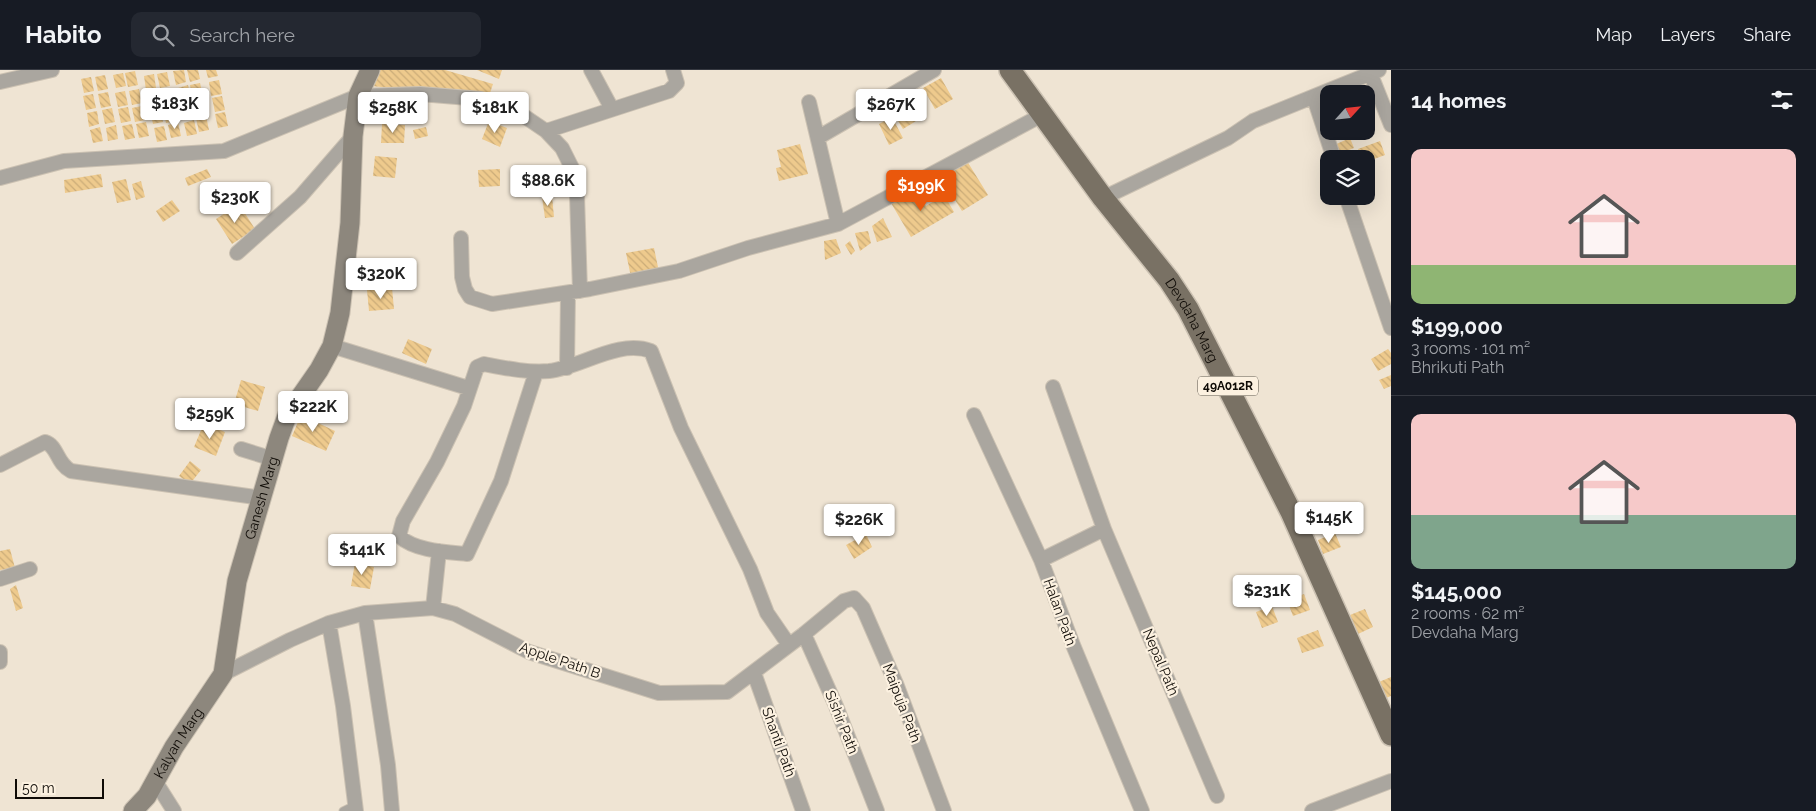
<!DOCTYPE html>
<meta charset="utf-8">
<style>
:root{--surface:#171b24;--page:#242831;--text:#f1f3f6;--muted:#9ea1a6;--line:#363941;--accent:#ea580c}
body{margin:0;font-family:Raleway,sans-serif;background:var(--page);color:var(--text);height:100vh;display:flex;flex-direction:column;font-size:19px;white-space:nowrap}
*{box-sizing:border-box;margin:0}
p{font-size:16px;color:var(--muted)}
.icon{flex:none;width:28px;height:28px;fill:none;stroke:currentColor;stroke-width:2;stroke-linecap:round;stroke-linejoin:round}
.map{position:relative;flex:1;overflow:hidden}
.drawer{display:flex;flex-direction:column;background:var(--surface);width:425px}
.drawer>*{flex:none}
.needle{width:32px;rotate:63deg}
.tools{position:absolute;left:1320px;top:15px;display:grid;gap:10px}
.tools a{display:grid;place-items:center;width:55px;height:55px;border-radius:10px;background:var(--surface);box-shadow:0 5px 20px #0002;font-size:25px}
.scale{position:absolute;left:15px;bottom:12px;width:89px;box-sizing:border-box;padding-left:5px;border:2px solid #0f0b06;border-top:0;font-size:14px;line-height:18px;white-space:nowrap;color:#0f0b06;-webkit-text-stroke:4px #fcf1e0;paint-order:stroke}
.price{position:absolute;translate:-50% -42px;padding:0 11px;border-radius:5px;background:#fff;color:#222;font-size:16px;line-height:32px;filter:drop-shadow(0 1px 2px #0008)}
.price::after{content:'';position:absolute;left:50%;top:30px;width:15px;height:11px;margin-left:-8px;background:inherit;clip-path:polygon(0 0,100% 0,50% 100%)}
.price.on{background:var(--accent);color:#fff}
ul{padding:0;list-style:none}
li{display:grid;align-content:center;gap:10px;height:265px;padding:0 20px}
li+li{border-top:1px solid var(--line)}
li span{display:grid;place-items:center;height:155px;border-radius:10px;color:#555}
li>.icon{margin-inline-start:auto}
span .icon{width:90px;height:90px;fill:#fffc;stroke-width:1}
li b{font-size:21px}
h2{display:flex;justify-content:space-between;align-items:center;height:60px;padding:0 20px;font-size:21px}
header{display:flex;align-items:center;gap:30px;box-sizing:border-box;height:70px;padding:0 25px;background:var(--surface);border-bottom:1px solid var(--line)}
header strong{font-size:24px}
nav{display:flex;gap:28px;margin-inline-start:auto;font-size:18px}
.search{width:350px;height:45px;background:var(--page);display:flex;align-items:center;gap:12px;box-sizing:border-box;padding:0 18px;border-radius:10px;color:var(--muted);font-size:19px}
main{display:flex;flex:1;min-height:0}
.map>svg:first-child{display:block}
</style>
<header>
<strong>Habito</strong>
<div class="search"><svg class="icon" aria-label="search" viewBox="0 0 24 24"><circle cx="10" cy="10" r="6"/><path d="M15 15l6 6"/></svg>Search here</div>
<nav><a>Map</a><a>Layers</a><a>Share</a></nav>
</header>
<main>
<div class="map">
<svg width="1391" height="741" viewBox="0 0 1391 741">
<defs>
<pattern id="building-back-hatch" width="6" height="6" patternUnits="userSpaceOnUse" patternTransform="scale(1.25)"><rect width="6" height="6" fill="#eeca8d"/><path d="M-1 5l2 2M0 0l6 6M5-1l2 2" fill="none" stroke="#cbac78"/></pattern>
</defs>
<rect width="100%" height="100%" fill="#efe4d3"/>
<path fill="url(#building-back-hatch)" d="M184 0 186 12 176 15 173 1Z
M187 0H198L200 9 190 12Z
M206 0H216L218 6 208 8Z
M378 0H445L493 14 489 26 370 16Z
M477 0H502L499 9Z
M135 1 138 15 128 17 125 3Z
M167 2 170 16 160 18 157 4Z
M123 3 126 16 116 18 113 5Z
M154 4 156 18 146 20 144 6Z
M105 5 108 19 98 21 95 7Z
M91 7 94 21 84 23 81 9Z
M941 8 953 29 935 39 923 18Z
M219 10 222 24 211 26 209 12Z
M200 13 203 26 193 29 190 15Z
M188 15 191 29 181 31 178 18Z
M139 19 142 33 132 35 129 21Z
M169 20 172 33 162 36 159 22Z
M125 21 128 35 118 37 115 23Z
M108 22 111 36 101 38 98 24Z
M905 22 921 48 903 59 887 33Z
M156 23 159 36 149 39 146 25Z
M93 24 96 38 86 40 83 26Z
M222 26 225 40 215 42 212 28Z
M204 28 207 42 197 44 194 30Z
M417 30 418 44 405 45 403 32Z
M189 33 192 47 182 49 180 35Z
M380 34 400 35 399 54 379 53Z
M142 36 145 50 135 52 132 38Z
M128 37 131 51 121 53 118 39Z
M173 37 176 51 166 53 163 39Z
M112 38 115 52 105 54 102 40Z
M160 39 163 52 153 54 150 41Z
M97 41 99 54 89 57 87 43Z
M225 42 228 56 218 58 215 44Z
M206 46 209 60 199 62 196 48Z
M892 47 903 68 889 75 879 54Z
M194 50 197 64 187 66 184 53Z
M489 51 507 58 500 77 482 69Z
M146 52 149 66 139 68 136 54Z
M178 52 181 66 171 68 168 55Z
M132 54 135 68 125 70 122 56Z
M382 54 405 55 404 73H381Z
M116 55 118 69 108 71 106 58Z
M164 56 167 70 157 72 154 58Z
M100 57 103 71 93 73 90 60Z
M426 57 428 66 415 69 413 60Z
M1350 68 1354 78 1336 85 1332 76Z
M1380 71 1385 85 1366 92V89H1362L1358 79Z
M800 74 808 104 779 111 776 98 781 97 777 80Z
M375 86 397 88 395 108 373 106Z
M967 91 988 125 962 141 941 108Z
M207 99 211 107 188 116 185 108Z
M500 99V116L479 117 478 100Z
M101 104 103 117 65 123 64 110Z
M126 109 131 130 117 133 112 112Z
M141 111 145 127 136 130 132 114Z
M916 119 926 136 944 125 954 142 911 167 891 133Z
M552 126 554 147 545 148 542 127Z
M172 130 180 141 163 152 156 141Z
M239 134 255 159 232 174 216 149Z
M883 148 892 167 877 172 872 156Z
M868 161 871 173 860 181 855 163Z
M836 169 841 183 825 190 824 171Z
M850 171 855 181 851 185 845 175Z
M654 178 659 202 631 207 626 183Z
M392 218 394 239 369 241 367 220Z
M408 269 432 279 426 294 402 283Z
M1388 279 1391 283V294L1378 301 1371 289Z
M1391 305V316L1384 319 1379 310Z
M241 310 265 317 258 341 234 334Z
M301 345 335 361 326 381 292 366Z
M204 353 225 362 216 386 194 377Z
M190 391 201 400 190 414 179 406Z
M1335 463 1341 477 1323 484 1318 470Z
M866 464 872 477 854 489 846 475Z
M348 467 356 470 351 485 343 482Z
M10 479 15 498 0 500V481Z
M355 493 374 497 370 519 351 516Z
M16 515 23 538 16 541 10 519Z
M1304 524 1310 540 1293 546 1287 530Z
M1272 536 1278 552 1262 558 1256 542Z
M1365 539 1373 557 1358 564 1350 545Z
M1318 560 1324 576 1302 583 1297 568Z
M1391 607V626L1386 628 1379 612Z"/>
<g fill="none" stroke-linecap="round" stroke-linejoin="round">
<defs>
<path id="lane" d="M343 741 355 735"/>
<path id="street" d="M591 0 612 39
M1371 5 1391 55
M0 12 52 0
M1314 28 1334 89
M809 32 838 154
M546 61 669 21 677 13 673 0
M819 67 934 0
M0 108 64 91 224 81 358 26 420 24 481 29 518 42 546 61 562 78 572 98 577 125 580 221
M1346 126 1391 258
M1103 128 1228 68 1253 51 1379 0
M461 168 462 207 465 219 470 227 492 234 590 219 679 201 748 178 838 154 1042 45
M237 183 300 127 353 66
M332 276 468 318
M567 298 568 223
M536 302 501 411 467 484C446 482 415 481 399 466L403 451 437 392 464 336 477 297 484 294C505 298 528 303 549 301 582 297 618 269 651 281L681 358 750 499 767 543 789 575
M974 345 1041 490 1073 575 1142 741
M241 379 273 389
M0 395 45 372C58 376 56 393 71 401L262 428
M1104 459 1217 726
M1041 490 1104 459 1053 317
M0 509 30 499
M433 538 439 481
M365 543 388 695 392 741
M329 553 343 636 356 741
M804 564 836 636 877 741
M0 582V592
M754 603 803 741
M223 604 290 570 329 553 365 543 433 538 455 544 529 582 659 623 727 622 804 564 844 531 854 528 863 538 897 616 944 741
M155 711 174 741
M1312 741 1391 711"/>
<g id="secondary">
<path id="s1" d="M133 741 147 726 174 677 223 604 237 511 279 368 287 346 319 300 332 276 340 243 350 153 353 66 358 26 370 0"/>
</g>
<g id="primary">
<path id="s2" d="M1010 0 1103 128 1169 210 1188 239 1291 442 1391 665"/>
</g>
</defs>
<use href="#lane" stroke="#cbc1b2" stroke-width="9"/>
<use href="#street" stroke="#cbc1b2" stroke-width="16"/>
<use href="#secondary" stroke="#cbc1b2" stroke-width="21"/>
<use href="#primary" stroke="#cbc1b2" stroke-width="24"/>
<use href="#lane" stroke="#aaa69f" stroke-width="7"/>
<use href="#street" stroke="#aaa69f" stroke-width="14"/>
<use href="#secondary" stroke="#8d877d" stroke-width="19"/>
<use href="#primary" stroke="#797164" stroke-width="21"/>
</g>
<g text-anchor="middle" stroke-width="4.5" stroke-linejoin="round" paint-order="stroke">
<rect fill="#fcf1e0" stroke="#565047" stroke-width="1" x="1198" y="306.5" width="60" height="19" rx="4"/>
<g font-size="12" font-weight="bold" fill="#0f0b06">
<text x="1228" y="320">49A012R</text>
</g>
<g font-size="14" fill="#0f0b06" stroke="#fcf1e0">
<text dy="5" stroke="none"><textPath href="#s2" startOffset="310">Devdaha Marg</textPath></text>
<text dy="5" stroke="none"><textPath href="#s1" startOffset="345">Ganesh Marg</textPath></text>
<text transform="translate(1060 542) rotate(70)" y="5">Halan Path</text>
<text transform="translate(560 590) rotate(19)" y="5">Apple Path B</text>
<text transform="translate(1161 592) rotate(67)" y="5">Nepal Path</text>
<text transform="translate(902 633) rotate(69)" y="5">Maipuja Path</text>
<text transform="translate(842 652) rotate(68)" y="5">Sishir Path</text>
<text transform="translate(779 672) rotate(70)" y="5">Shanti Path</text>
<text dy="5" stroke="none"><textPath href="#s1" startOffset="82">Kalyan Marg</textPath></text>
</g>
</g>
</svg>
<div class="tools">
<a><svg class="needle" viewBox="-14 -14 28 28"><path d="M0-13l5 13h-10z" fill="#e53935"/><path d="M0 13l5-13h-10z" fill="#9ea1a6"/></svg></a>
<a><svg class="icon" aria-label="layers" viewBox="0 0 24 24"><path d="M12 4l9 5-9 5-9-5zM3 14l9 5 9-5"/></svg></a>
</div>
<div class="scale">50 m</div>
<b class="price" style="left:175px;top:60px">$183K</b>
<b class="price" style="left:891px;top:61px">$267K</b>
<b class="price" style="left:393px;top:64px">$258K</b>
<b class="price" style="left:495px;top:64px">$181K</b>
<b class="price" style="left:548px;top:137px">$88.6K</b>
<b class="price on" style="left:921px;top:142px">$199K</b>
<b class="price" style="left:235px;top:154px">$230K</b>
<b class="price" style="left:381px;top:230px">$320K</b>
<b class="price" style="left:313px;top:363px">$222K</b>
<b class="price" style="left:210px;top:370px">$259K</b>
<b class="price" style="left:1329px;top:474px">$145K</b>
<b class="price" style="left:859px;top:476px">$226K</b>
<b class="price" style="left:362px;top:506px">$141K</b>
<b class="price" style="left:1267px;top:547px">$231K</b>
</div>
<section class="drawer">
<h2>14 homes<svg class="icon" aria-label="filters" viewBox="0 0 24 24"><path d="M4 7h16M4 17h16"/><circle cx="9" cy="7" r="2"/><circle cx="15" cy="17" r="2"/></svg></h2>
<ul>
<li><span style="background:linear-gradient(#f6c9c9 75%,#8fb573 0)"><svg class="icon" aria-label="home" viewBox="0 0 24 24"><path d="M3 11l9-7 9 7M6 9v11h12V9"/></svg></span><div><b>$199,000</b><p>3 rooms · 101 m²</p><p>Bhrikuti Path</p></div></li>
<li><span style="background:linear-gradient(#f6c9c9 65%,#7fa58c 0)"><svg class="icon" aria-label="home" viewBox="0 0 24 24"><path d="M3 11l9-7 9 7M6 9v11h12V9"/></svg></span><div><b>$145,000</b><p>2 rooms · 62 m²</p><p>Devdaha Marg</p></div></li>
</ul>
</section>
</main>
